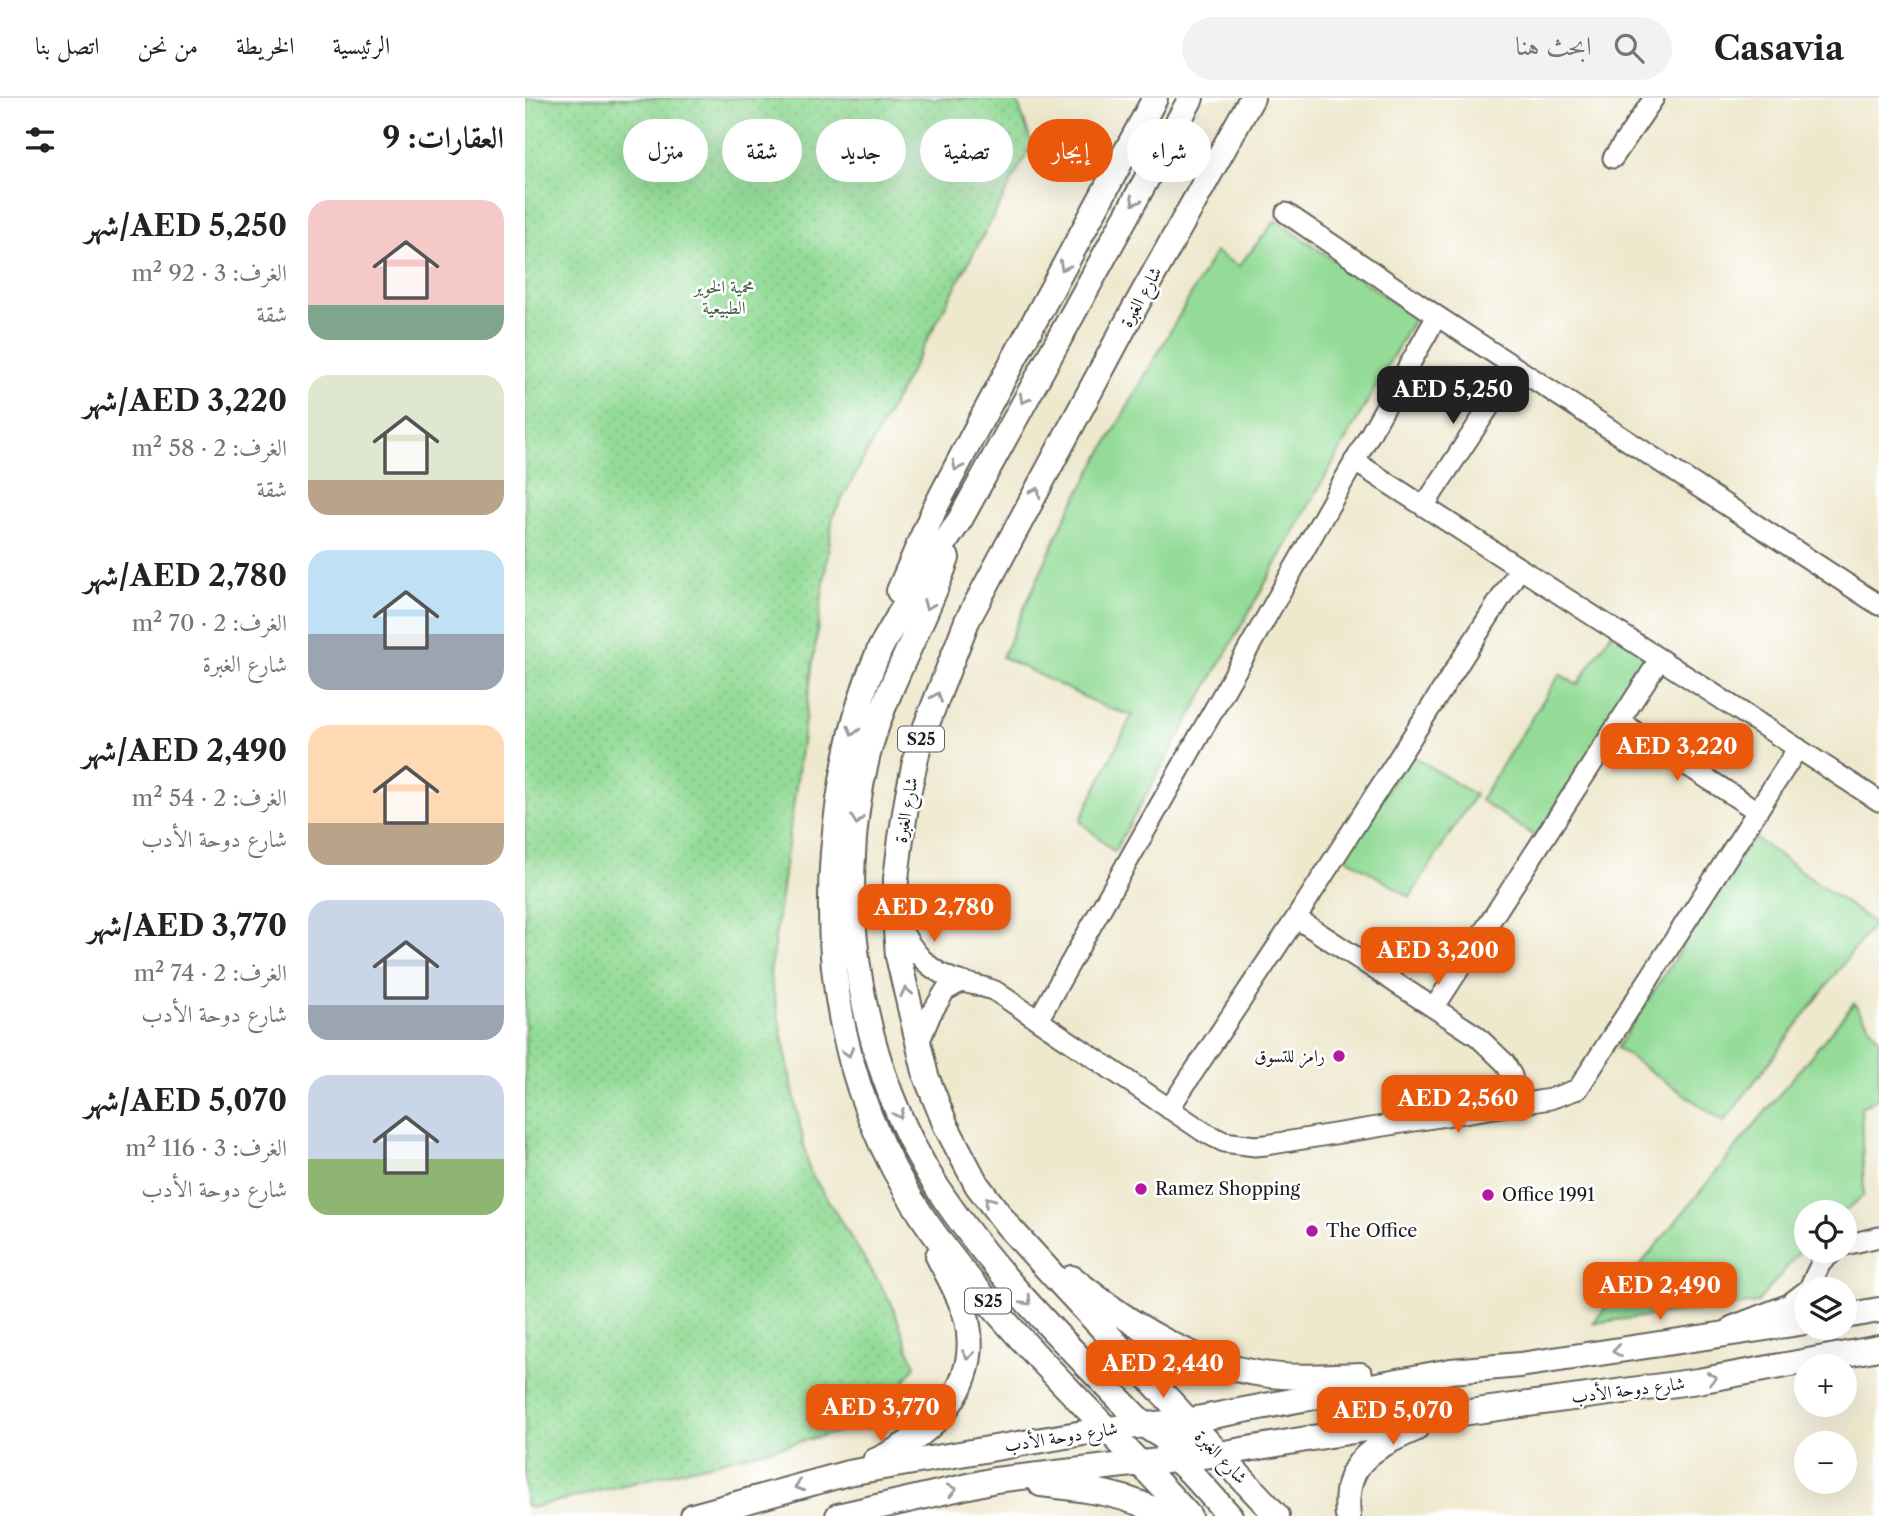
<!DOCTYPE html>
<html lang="ar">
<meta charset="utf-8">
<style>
:root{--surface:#fff;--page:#f2f2f2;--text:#222;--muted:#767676;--line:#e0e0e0;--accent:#ea580c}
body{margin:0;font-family:"Libre Caslon Text",Amiri,serif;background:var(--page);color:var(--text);direction:rtl;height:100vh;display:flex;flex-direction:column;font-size:26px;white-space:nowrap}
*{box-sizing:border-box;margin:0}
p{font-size:23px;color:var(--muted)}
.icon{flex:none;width:38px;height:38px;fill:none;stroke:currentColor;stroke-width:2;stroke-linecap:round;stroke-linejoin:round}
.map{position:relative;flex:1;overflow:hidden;direction:ltr}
.drawer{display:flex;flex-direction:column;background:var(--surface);width:525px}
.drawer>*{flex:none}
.hud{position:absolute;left:21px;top:21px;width:665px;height:63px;direction:rtl;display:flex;gap:14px}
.fabs{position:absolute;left:1269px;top:1102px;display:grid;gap:14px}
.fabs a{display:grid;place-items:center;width:63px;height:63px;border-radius:50%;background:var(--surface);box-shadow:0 7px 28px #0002;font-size:35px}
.price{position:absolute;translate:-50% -60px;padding:0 16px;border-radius:14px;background:var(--accent);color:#fff;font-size:23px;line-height:46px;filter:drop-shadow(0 2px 4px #0008)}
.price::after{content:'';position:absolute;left:50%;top:42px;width:21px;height:16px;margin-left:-10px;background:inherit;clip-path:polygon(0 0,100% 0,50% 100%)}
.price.selected{background:#222;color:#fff}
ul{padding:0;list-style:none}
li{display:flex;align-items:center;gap:21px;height:175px;padding:0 21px}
li span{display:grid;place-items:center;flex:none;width:196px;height:140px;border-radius:21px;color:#555}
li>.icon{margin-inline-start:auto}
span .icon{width:84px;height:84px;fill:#fffc;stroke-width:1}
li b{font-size:30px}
h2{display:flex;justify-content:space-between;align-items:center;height:84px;padding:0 21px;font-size:30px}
.chip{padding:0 24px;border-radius:32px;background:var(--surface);box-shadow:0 7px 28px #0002;font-size:24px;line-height:63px}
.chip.selected{background:var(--accent);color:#fff}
header{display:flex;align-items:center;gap:42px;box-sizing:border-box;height:98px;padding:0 35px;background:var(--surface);border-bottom:2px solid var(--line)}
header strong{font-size:33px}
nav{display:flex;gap:38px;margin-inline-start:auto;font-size:24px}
.search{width:490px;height:63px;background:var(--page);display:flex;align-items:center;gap:18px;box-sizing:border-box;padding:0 24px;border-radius:38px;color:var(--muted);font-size:26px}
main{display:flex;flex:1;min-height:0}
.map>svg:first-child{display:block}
</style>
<header>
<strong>Casavia</strong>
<div class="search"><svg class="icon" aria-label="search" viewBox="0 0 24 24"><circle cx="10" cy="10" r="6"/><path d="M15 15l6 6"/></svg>ابحث هنا</div>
<nav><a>الرئيسية</a><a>الخريطة</a><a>من نحن</a><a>اتصل بنا</a></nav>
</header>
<main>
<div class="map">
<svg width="1354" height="1418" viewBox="0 0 1354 1418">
<defs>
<pattern id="park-dots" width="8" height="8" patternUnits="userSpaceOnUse" patternTransform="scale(1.75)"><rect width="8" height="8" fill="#93db96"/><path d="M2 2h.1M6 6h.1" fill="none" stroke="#7ebb81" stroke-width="1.8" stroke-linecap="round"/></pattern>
</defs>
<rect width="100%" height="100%" fill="#fff"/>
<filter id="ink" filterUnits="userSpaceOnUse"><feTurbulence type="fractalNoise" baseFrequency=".0143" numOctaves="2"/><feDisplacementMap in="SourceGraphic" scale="14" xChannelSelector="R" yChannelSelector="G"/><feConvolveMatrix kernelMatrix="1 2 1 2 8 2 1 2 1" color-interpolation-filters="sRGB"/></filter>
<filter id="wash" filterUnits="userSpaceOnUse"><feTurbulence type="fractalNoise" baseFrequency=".00686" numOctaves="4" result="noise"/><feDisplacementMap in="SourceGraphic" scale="28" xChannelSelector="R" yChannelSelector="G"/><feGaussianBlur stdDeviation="1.57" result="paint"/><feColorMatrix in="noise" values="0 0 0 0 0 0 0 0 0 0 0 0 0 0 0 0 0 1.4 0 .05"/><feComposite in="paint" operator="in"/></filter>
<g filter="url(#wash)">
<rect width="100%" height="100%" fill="#eee8cd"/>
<path fill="#93db96" stroke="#587c59" stroke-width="2" d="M751 122 890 219 589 754 555 723 607 617 582 610 477 559 541 418 690 154 714 168Z
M1087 534 1117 554 1120 569 1011 739 955 702 1035 576 1052 587Z
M885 656 950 697 885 799 820 759Z
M1228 739 1349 825 1199 1024 1092 950Z
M1329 905 1354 941V1000L1336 1009 1339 1097 1318 1115H1281V1146L1232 1205 1068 1225Z"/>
<path fill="url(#park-dots)" stroke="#587c59" stroke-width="2" d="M0 0H491L507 46 308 418 245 877 284 1072 366 1204 390 1268 350 1325 6 1410 0 1407Z"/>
</g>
<g filter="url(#ink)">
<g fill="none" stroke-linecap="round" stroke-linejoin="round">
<defs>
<path id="minor" d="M1088 60 1129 0
M761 115 912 218 1354 507
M829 363 1354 703
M899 408 990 270
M1094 623 1232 713
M771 820 952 938 980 965 987 978 994 1006
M372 823C386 852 404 876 438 884 449 887 459 888 470 893L679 1034 699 1044 730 1048 741 1047 1025 1001 1053 991 1273 650
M909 910 1135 561
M513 922 912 218
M393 947 406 916 420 893 436 884
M644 1011 771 820 995 470
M1320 1147 1354 1139
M1283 1192 1296 1165 1309 1153
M1207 1228 1264 1206 1281 1193"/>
<path id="major" d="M727 0 608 213 442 523 394 646 383 696 376 740 371 781 370 819 373 858 401 978 421 1028 452 1087 483 1128 536 1186 752 1418
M422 460C399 527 361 588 343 656 306 799 335 974 417 1097 474 1182 549 1253 619 1327 643 1344 665 1353 694 1356
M374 493 409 412 449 335 630 0
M547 1180C603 1225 665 1266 738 1276 770 1281 802 1278 835 1277
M1320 1218 1354 1212
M642 1353 666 1375 705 1418
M350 1363C406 1338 457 1289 442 1222 436 1199 423 1178 413 1158
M516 1386C559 1391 602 1395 641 1418
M168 1418 323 1375 582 1331 661 1323 926 1273 995 1267 1281 1224
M313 1418 470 1382 694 1356 922 1317 1173 1283 1354 1250
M664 1418C582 1327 489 1243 416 1145 318 1015 290 861 314 702 321 654 332 603 352 558 357 544 367 531 374 517 394 484 415 452 436 420L666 0
M823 1418C817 1364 847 1350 890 1331"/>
</defs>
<use href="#minor" stroke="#66635a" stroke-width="23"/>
<use href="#major" stroke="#66635a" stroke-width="28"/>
<use href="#minor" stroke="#fff" stroke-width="19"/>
<use href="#major" stroke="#fff" stroke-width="24"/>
</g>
<defs><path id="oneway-chevron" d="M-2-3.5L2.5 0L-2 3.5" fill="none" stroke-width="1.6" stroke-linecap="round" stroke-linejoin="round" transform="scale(1.75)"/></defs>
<g stroke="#999">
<use href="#oneway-chevron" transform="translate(610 103) rotate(119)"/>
<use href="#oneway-chevron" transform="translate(539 168) rotate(118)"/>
<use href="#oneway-chevron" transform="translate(499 301) rotate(119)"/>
<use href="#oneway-chevron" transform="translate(432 368) rotate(117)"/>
<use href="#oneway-chevron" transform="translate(511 394) rotate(-62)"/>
<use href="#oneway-chevron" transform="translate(403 507) rotate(113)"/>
<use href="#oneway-chevron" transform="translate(412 599) rotate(-69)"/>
<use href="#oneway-chevron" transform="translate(328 633) rotate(104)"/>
<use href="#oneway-chevron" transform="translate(332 722) rotate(96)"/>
<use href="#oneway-chevron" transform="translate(381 894) rotate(-102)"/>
<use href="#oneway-chevron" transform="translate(323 954) rotate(74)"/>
<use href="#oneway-chevron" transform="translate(374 1016) rotate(67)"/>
<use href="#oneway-chevron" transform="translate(464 1103) rotate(-127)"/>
<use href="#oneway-chevron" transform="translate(502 1203) rotate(47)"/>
<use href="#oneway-chevron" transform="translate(1092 1253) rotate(172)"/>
<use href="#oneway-chevron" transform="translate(443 1257) rotate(99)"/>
<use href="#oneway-chevron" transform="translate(1187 1280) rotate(-10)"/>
<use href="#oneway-chevron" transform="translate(274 1388) rotate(164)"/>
<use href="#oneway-chevron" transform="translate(427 1392) rotate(-13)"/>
</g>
</g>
<g fill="#b5179e" stroke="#fff" stroke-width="2.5">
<circle cx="814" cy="958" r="7"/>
<circle cx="616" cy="1091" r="7"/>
<circle cx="963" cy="1097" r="7"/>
<circle cx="787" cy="1133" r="7"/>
</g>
<g text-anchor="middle" stroke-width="5" stroke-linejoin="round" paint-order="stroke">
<g fill="#fff" stroke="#606060" stroke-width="2">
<rect x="373" y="628.5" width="46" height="25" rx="5"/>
<rect x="440" y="1190.5" width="46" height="25" rx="5"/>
</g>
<g font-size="16" font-weight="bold" fill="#1c1c1c">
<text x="396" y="647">S25</text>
<text x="463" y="1209">S25</text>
</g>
<g font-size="18" fill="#465f47" stroke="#fff">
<text x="199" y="195">محمية الخوير<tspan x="199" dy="21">الطبيعية</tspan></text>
</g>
<g font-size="18" fill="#1c1c1c" stroke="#fff">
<text transform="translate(616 199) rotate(-61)" y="6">شارع الغبرة</text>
<text transform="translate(381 712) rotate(-80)" y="6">شارع الغبرة</text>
<text transform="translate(1103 1292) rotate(-7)" y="6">شارع دوحة الأدب</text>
<text transform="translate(536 1339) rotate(-9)" y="6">شارع دوحة الأدب</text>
<text transform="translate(696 1359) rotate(46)" y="6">شارع الغبرة</text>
</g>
<g font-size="18" fill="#1c1c1c" stroke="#fff" text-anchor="start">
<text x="800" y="964" text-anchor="end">رامز للتسوق</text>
<text x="630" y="1097">Ramez Shopping</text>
<text x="977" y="1103">Office 1991</text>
<text x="801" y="1139">The Office</text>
</g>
</g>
</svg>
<div class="fabs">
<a><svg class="icon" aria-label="locate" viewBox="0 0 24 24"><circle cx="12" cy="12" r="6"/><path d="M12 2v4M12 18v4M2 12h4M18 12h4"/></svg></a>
<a><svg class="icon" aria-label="layers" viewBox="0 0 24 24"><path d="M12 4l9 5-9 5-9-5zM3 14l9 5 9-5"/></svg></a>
<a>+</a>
<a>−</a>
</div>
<b class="price selected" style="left:928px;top:328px">AED 5,250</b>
<b class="price" style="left:1152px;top:685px">AED 3,220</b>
<b class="price" style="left:409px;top:846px">AED 2,780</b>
<b class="price" style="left:913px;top:889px">AED 3,200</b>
<b class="price" style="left:933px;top:1037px">AED 2,560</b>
<b class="price" style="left:1135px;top:1224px">AED 2,490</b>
<b class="price" style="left:638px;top:1302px">AED 2,440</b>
<b class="price" style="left:356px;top:1346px">AED 3,770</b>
<b class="price" style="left:868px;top:1349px">AED 5,070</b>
<div class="hud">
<a class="chip">شراء</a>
<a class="chip selected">إيجار</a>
<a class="chip">تصفية</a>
<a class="chip">جديد</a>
<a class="chip">شقة</a>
<a class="chip">منزل</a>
</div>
</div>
<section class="drawer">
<h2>العقارات: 9<svg class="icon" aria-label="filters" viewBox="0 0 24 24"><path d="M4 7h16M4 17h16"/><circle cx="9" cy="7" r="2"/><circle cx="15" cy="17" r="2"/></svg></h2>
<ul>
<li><span style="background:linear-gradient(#f6c9c9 75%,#7fa58c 0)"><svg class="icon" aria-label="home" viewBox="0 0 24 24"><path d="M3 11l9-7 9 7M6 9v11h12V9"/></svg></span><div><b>AED 5,250/شهر</b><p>الغرف: 3 · 92 m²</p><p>شقة</p></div></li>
<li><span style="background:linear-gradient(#dfe7d0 75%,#b9a48a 0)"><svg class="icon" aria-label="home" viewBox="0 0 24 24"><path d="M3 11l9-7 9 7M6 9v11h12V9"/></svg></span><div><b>AED 3,220/شهر</b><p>الغرف: 2 · 58 m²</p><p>شقة</p></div></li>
<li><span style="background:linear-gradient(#bfe0f5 60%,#9aa5b1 0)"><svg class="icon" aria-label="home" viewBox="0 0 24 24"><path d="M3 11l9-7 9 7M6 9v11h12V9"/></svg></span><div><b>AED 2,780/شهر</b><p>الغرف: 2 · 70 m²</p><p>شارع الغبرة</p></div></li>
<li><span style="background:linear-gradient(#ffd9b3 70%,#b9a48a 0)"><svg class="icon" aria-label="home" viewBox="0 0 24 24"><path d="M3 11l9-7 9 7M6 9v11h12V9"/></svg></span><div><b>AED 2,490/شهر</b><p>الغرف: 2 · 54 m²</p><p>شارع دوحة الأدب</p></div></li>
<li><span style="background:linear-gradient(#c9d6e8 75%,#9aa5b1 0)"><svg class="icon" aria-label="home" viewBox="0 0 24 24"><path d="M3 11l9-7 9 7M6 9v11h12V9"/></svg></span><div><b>AED 3,770/شهر</b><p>الغرف: 2 · 74 m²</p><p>شارع دوحة الأدب</p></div></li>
<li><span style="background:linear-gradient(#c9d6e8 60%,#8fb573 0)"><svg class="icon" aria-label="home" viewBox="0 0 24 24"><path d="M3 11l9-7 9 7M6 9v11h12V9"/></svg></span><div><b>AED 5,070/شهر</b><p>الغرف: 3 · 116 m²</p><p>شارع دوحة الأدب</p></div></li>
</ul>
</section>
</main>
